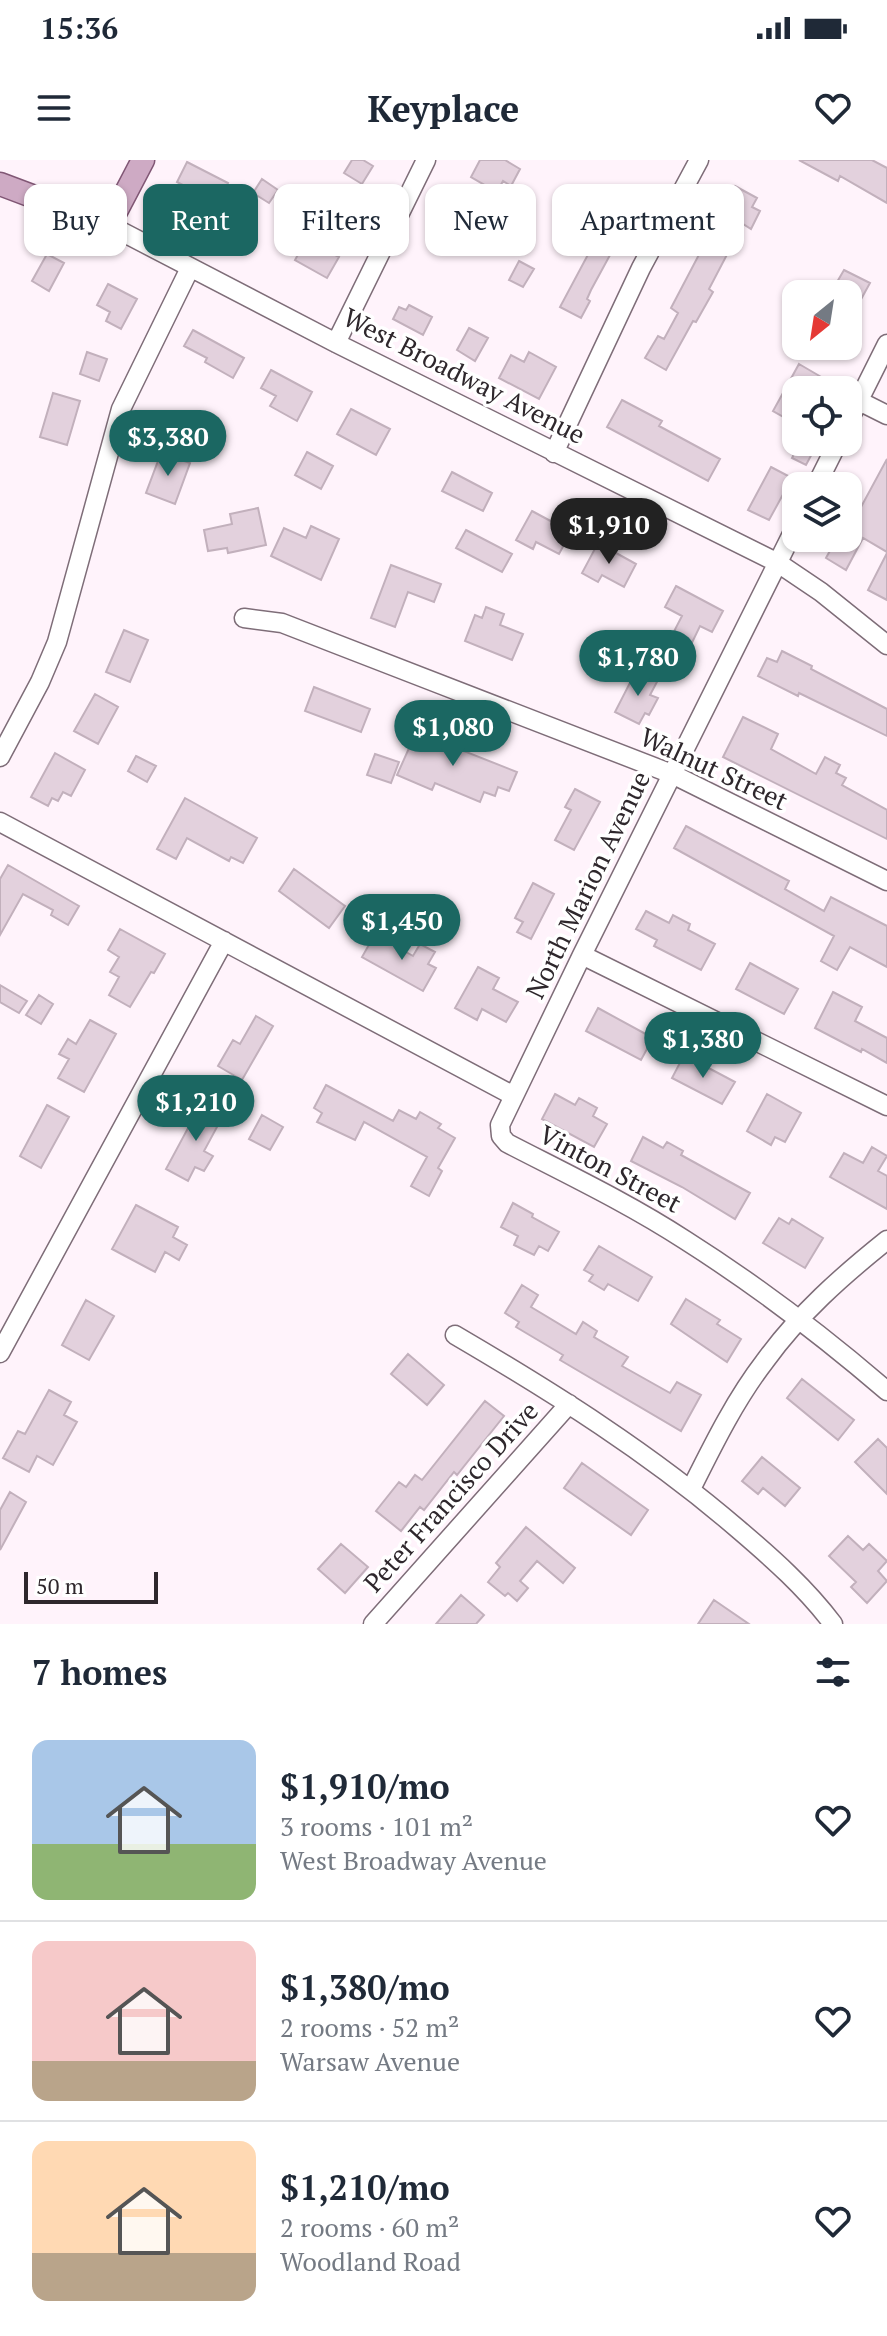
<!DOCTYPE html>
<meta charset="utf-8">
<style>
:root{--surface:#fff;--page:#f2f2f3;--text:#1f2937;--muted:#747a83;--line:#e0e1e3;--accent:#1b6762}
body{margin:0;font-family:"PT Serif",serif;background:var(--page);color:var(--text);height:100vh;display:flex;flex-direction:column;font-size:30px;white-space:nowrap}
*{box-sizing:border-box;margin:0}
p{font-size:26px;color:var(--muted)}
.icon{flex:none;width:44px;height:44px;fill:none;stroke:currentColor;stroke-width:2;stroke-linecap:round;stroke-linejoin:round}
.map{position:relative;height:1464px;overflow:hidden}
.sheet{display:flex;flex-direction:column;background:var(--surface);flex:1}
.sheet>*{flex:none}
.guide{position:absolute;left:24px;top:24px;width:840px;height:72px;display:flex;gap:16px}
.needle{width:52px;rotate:210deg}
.fabs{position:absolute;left:782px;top:120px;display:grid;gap:16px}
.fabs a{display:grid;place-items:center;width:80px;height:80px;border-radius:16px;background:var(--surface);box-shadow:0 2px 6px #0004;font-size:40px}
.scale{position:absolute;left:24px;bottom:20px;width:134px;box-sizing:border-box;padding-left:8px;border:4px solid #2e272c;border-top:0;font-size:22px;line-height:28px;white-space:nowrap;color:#2e272c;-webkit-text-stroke:6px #fff;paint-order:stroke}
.price{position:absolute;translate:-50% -68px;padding:0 18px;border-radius:28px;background:var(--accent);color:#fff;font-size:26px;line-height:52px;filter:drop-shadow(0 2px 4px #0008)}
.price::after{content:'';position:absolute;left:50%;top:48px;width:24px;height:18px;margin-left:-12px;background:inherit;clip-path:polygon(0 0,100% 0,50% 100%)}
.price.selected{background:#222;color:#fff}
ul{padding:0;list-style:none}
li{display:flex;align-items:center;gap:24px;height:200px;padding:0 32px}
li+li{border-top:2px solid var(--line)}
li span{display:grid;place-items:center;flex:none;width:224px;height:160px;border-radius:16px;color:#555}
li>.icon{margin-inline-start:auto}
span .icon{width:96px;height:96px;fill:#fffc;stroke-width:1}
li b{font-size:34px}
h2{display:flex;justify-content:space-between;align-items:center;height:96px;padding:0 32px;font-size:34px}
.tag{padding:0 28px;border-radius:16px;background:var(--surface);box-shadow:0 2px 6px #0004;font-size:28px;line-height:72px}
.tag.selected{background:var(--accent);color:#fff}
.status{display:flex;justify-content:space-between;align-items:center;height:56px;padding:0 40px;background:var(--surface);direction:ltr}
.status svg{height:22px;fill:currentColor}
header{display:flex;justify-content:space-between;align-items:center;height:104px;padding:0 32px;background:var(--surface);font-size:36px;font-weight:700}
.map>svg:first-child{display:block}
</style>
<div class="status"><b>15:36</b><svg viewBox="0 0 49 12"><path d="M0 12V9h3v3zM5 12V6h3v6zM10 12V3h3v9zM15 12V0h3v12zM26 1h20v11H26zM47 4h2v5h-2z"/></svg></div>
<header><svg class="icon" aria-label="menu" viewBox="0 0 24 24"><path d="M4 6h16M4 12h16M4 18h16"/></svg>Keyplace<svg class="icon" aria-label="heart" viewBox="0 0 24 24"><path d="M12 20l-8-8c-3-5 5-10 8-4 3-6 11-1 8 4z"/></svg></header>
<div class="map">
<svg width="887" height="1464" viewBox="0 0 887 1464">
<rect width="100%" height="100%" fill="#fff3fb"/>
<path fill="#e3d1dd" stroke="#c2b0bc" stroke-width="2" d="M352 0H363L373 6 362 24 344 13Z
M480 0H505L520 9 511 26 503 21 497 32 471 17Z
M799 0H872L887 8V43L840 16 838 21Z
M187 2 228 23 217 43 177 22Z
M262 19 278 30 269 43 253 33Z
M735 26 757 38 752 47 760 51 751 69 743 64 709 129 713 132 696 162 693 161 666 210 645 198 658 176 664 179 678 153 671 148Z
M452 52 480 66 471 84 463 79 457 90 437 80Z
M493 60 519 74 509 93 483 79Z
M599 74 616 84 591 130 587 139 590 141 581 158 560 147Z
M306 80 339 97 327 118 295 100Z
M47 94 64 103 49 131 32 121Z
M519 101 534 109 523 127 509 120Z
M844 110 870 123 848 163V134H830Z
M108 124 137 139 121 169 106 161 110 152 97 145Z
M409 145 432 157 423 175 393 159 399 147 406 150Z
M469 168 488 178 475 201 457 190Z
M193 170 244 198 233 218 205 202 207 198 184 186Z
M87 192 107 199 99 221 80 214Z
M529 192 556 207 539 239 499 218 511 195 524 202Z
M799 204 823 218 816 230H796V264L773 251Z
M271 210 312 232 297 261 270 246 276 236 261 228Z
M53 233 80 241 67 285 40 277Z
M622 240 662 261 659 266 720 299 708 321 607 267Z
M351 249 390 269 376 295 337 274Z
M800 282 815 288 806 305 792 298Z
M307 292 333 306 321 329 295 315Z
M161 293 190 303 175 344 146 333Z
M887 299V392L863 378 846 410 826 398 837 378H848V357L854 360Z
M771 307 792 318 769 360 748 350Z
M452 312 492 333 483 351 442 331Z
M258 348 266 385 228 393 227 388 208 391 204 370 232 364 230 354Z
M532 351 571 372 559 394 536 382 533 389 516 380Z
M311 366 339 379 321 420 271 396 284 368 306 378Z
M466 370 512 394 502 412 456 388Z
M598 383 636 404 624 427 602 415 598 422 582 413Z
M887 393V440L868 430Z
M391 405 441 424 434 442 408 432 395 467 371 458Z
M676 426 723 451 712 472 700 466 687 493 668 483 682 456 665 447Z
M486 447 504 454 500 465 523 474 512 500 465 481 475 455 482 458Z
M124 470 148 480 130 522 106 512Z
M782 491 812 506 811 509 887 549V576L799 533 798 536 758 516 767 498 777 502Z
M637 509 658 520 650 535 658 538 649 555 645 553 639 564 615 552Z
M314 527 370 549 361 572 305 551Z
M95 534 118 547 98 584 74 571Z
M743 557 778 574 771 589 816 614 825 597 840 605 836 613 846 618 842 625 887 650V679L723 597Z
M418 568 452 584 451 586 517 612 509 631 498 627 495 636 484 632 480 642 435 623 432 630 397 615Z
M55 593 85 610 71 636 63 632 58 641 52 638 48 646 31 637Z
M375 594 399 602 391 623 367 615Z
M136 596 156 606 147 622 128 611Z
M575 629 600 642 574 690 555 680 571 650 565 647Z
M185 638 257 678 243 703 231 697 229 701 187 678 176 699 157 689Z
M686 666 789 721 785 729 824 751 831 737 887 766V807L850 787 837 810 821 801 834 776 674 688Z
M8 705 79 746 68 765 51 755 53 750 23 734 0 775V719Z
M294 709 345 746 329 768 279 731Z
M533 723 554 734 531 779 517 772 523 762 515 758Z
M646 751 669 763 673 755 690 764 688 770 715 784 701 810 654 786 657 780 636 769Z
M120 769 165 794 154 813 151 812 130 847 109 835 119 817 110 812 119 797 108 790Z
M375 774 413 796 420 784 435 792 428 804 436 808 423 831 362 797Z
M750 803 798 829 784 854 736 829Z
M478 807 499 818 493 829 518 842 506 862 482 849 477 860 455 848Z
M0 825 27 841 19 853 0 842Z
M833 832 862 847 855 861 887 878V903L862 889 861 892 815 868Z
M39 835 53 844 41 864 26 855Z
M598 848 653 878 641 900 586 871Z
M256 856 273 866 242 920 218 906 233 880 240 884Z
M90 860 116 874 84 932 58 918 69 899 59 894 68 879 76 884Z
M684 895 735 922 722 944 672 918Z
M326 925 393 961 399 950 416 959 420 952 441 964 438 968 455 978 438 1008 442 1011 429 1036 411 1026 427 997 364 962 355 980 317 962 322 953 314 948Z
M555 934 575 945 579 938 597 948 593 956 607 964 594 987 542 959Z
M767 934 801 953 785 982 775 977 771 985 747 971Z
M202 942 224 954 204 991 213 996 204 1011 195 1007 188 1021 166 1009Z
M47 945 69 957 41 1008 20 996Z
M262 955 283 967 270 990 249 979Z
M643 977 663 988 667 982 683 991 681 995 750 1033 735 1059 682 1027 631 1001Z
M872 987 887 996 878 1011 887 1016V1049L830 1017 844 993 863 1003Z
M513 1043 533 1054 532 1057 559 1072 548 1091 539 1086 534 1095 514 1085 518 1076 501 1067Z
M136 1045 178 1067 173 1077 187 1085 179 1100 165 1092 155 1112 112 1089Z
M779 1058 789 1064 792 1059 823 1078 805 1108 763 1083Z
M599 1086 652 1117 638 1141 608 1124 604 1130 589 1121 593 1115 584 1110Z
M522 1125 538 1135 531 1147 576 1174 583 1162 597 1171 594 1177 628 1197 622 1206 670 1233 677 1222 701 1235 681 1271 560 1200 563 1195 516 1167 519 1162 505 1153Z
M686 1139 720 1160 717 1164 741 1179 727 1202 671 1164Z
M86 1140 114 1156 89 1200 62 1185Z
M408 1194 444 1225 427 1245 391 1214Z
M802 1219 854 1260 838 1280 787 1238Z
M49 1230 71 1242 64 1255 77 1262 53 1305 37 1296 29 1312 3 1298 18 1271 25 1274Z
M485 1241 504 1256 457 1315 454 1312 424 1350 420 1347 401 1371 376 1351 399 1322 406 1327 415 1315 422 1320Z
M878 1279 887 1288V1334L855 1302Z
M762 1297 800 1328 785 1346 763 1328 758 1334 742 1321Z
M582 1303 648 1350 631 1375 564 1328Z
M10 1332 26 1342 0 1390V1350Z
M526 1367 575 1408 563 1423 537 1401 520 1421 528 1428 517 1441 508 1433 505 1436 488 1422 500 1407 496 1403Z
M848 1376 863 1390 869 1384 887 1401 878 1411 887 1421 867 1443 851 1427 856 1422 829 1396Z
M341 1384 368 1407 345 1433 318 1409Z
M461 1435 484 1455 476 1464H436Z
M714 1440 749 1464H698Z"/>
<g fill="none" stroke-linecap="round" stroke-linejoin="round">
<defs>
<path id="minor" d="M109 65 336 183 778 403 821 432 887 485
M336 183 426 0
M859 241 887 255
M848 262 887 184
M554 293 641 108 699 0
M816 326 838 282
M796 366 582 795 500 965 501 976 507 983C567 1014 628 1043 685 1080 756 1125 823 1176 887 1231
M244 458 282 463 672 614 887 721
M0 597 40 522 57 482 121 249 190 108
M0 662 514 936
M582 795 887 946
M455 1175C554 1233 651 1294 738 1369 772 1398 806 1428 833 1464
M0 1193 224 781
M691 1329C713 1285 735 1240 765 1201 799 1154 842 1116 887 1080
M373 1464 569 1244"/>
<path id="major" d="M0 24 109 65 143 0"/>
</defs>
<use href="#minor" stroke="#7e6d78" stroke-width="21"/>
<use href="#major" stroke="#815775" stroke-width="25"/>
<use href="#minor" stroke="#fff" stroke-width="18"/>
<use href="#major" stroke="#ceaac4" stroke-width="22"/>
</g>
<g text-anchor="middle" stroke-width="7" stroke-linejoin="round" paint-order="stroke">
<g font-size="26" fill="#2e272c" stroke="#fff">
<text transform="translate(464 216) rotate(27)" y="9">West Broadway Avenue</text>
<text transform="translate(714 609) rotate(25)" y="9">Walnut Street</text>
<text transform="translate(588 725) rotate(-64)" y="9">North Marion Avenue</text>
<text transform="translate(610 1009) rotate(28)" y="9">Vinton Street</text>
<text transform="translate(451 1337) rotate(-48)" y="9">Peter Francisco Drive</text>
</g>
</g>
</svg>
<div class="fabs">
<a><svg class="needle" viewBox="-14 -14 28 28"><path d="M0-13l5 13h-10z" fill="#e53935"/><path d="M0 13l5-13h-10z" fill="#747a83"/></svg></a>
<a><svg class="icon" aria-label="locate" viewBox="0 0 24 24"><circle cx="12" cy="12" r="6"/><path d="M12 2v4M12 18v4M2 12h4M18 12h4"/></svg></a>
<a><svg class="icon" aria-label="layers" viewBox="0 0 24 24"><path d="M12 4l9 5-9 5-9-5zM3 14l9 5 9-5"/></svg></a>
</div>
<div class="scale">50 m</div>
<b class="price" style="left:168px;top:318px">$3,380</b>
<b class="price selected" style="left:609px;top:406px">$1,910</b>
<b class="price" style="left:638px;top:538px">$1,780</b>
<b class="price" style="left:453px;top:608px">$1,080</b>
<b class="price" style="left:402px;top:802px">$1,450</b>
<b class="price" style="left:703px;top:920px">$1,380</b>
<b class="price" style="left:196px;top:983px">$1,210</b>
<div class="guide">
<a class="tag">Buy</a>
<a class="tag selected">Rent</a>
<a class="tag">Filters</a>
<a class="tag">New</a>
<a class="tag">Apartment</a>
</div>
</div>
<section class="sheet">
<h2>7 homes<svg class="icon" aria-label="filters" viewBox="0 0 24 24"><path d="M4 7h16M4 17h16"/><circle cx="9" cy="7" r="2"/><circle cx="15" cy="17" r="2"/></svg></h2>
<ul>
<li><span style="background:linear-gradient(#a9c7e8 65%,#8fb573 0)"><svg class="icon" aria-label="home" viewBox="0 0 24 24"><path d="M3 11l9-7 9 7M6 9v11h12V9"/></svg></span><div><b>$1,910/mo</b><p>3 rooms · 101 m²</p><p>West Broadway Avenue</p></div><svg class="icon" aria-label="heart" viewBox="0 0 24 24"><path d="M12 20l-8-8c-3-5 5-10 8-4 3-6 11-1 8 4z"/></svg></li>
<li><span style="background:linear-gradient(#f6c9c9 75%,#b9a48a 0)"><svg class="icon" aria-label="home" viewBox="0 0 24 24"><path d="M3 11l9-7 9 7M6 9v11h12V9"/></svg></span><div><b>$1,380/mo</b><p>2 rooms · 52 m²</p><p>Warsaw Avenue</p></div><svg class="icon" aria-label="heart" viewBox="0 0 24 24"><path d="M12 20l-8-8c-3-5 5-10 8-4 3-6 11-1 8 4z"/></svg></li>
<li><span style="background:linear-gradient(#ffd9b3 70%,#b9a48a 0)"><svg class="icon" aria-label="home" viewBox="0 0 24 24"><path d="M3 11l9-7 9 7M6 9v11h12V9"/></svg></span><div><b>$1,210/mo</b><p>2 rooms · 60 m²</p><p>Woodland Road</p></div><svg class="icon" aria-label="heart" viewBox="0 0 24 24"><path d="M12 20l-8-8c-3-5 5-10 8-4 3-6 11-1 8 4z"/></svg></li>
</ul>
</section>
